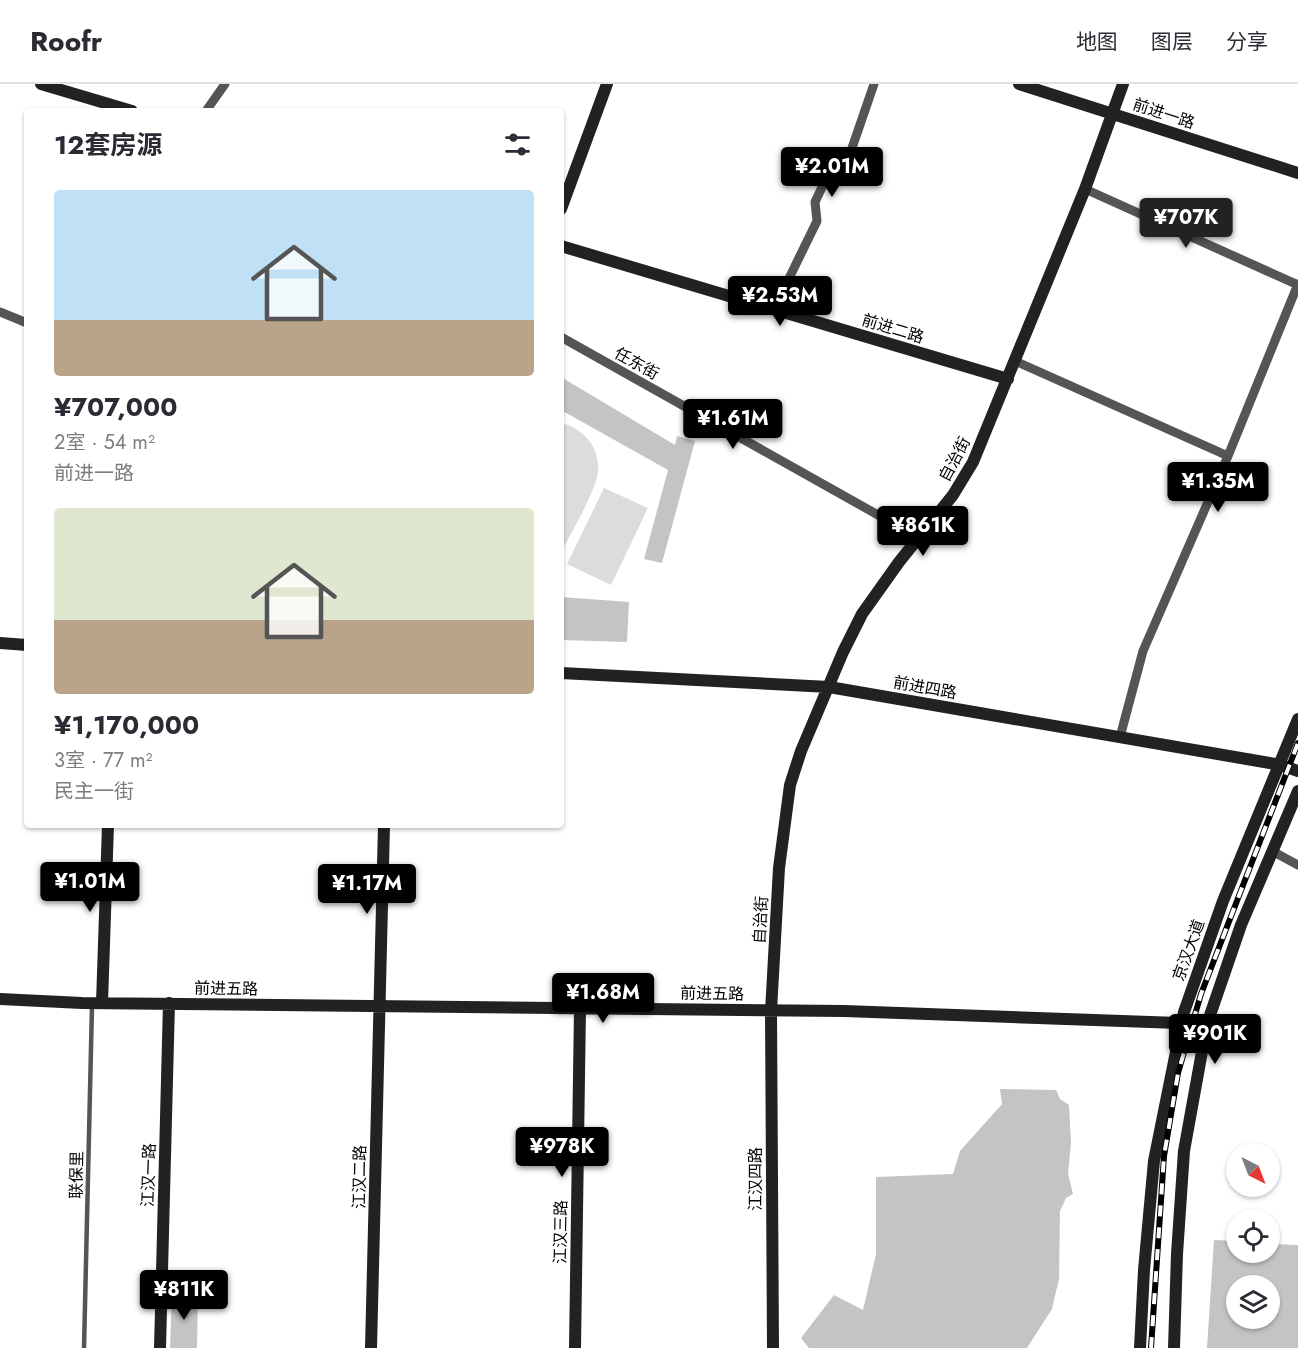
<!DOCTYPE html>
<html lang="zh">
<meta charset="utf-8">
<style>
:root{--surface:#fff;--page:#f7f7f7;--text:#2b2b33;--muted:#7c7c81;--line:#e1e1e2;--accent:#000}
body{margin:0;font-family:Jost,"Noto Sans SC",sans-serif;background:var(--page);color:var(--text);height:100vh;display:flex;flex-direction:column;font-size:22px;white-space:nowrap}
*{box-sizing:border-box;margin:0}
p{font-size:20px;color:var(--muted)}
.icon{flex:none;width:33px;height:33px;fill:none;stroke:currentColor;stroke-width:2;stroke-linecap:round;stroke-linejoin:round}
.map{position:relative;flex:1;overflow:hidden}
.side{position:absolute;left:24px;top:24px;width:540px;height:720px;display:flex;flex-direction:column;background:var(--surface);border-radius:6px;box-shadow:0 2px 4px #0004}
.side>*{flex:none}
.needle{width:39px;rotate:138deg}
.fabs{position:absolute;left:1226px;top:1059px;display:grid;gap:12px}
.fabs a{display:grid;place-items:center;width:54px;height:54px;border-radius:50%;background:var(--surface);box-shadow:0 2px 4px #0004;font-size:30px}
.price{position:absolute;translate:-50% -51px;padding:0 14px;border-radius:6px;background:var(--accent);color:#fff;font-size:20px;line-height:39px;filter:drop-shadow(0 2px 3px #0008)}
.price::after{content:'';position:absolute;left:50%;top:36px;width:18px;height:14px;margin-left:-9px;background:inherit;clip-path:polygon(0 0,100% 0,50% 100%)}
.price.selected{background:#222;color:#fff}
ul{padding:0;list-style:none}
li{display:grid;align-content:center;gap:12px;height:318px;padding:0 30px}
li span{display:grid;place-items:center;height:186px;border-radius:6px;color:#555}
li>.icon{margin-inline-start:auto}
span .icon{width:108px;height:108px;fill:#fffc;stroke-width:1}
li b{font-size:26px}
h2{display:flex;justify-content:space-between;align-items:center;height:72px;padding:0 30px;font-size:26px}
header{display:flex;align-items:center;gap:36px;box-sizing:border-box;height:84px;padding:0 30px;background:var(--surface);border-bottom:2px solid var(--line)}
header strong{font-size:28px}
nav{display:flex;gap:33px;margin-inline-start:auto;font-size:21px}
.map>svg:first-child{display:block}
</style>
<header>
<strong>Roofr</strong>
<nav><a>地图</a><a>图层</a><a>分享</a></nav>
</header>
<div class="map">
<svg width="1298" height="1264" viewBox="0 0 1298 1264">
<rect width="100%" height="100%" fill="#fff"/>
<path fill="#dcdcdc" d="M561 339C583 344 600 363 598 387 596 408 571 448 561 469Z
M604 404 648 424 611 501 567 480Z"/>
<path fill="#c4c4c4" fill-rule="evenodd" d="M561 293 675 361 677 352 695 357 662 479 644 475 668 386 561 326Z
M561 513 629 518 627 558 561 556Z
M1000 1005 1056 1006 1060 1015 1069 1021 1071 1059 1068 1090 1073 1110 1066 1114 1060 1127 1059 1195 1052 1225 1027 1264H809L801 1254 834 1211 863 1226 876 1170V1093L953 1090 960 1067 1002 1020Z
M1214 1156 1236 1157V1168H1269V1160L1298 1161V1264H1207ZM1236 1202H1269V1234H1236Z
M172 1208 198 1210 197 1264H170Z"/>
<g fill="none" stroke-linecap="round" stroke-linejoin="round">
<path stroke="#555" stroke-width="4.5" d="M84 1264 92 922"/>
<path stroke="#555" stroke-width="9" d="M206 27 225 0
M1085 105 1298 201
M774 225 817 137 815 118 824 99 842 93 874 0
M0 228 27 239
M561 253 919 454
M1015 277 1228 372
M1120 653 1143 567 1228 372 1298 200
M1272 767 1298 781"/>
<path stroke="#222" stroke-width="12" d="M41 0 132 27
M1019 0 1298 89
M561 125 607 0
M561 162 1008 295
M0 559 27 561
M561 589 829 603 1281 681 1298 687
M0 915 82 919 844 927 1207 940
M102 919 108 741
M160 1264 169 919
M371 1264 384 741
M575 1264 580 924
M773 1264 771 927 779 784 790 701 801 667 843 568 862 530 899 478 953 411 973 378 1085 105 1123 0
M1140 1264 1144 1186 1154 1077 1184 928 1223 817 1298 635
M1174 1264 1177 1170 1184 1067 1207 940 1241 841 1298 707"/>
<defs>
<path id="rail" d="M1151 1264 1164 1072 1178 989 1201 910 1298 659"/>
</defs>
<use href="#rail" stroke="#000" stroke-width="6"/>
<use href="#rail" stroke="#fff" stroke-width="4" stroke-dasharray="11" stroke-linecap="butt"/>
</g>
<g text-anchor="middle" stroke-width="4.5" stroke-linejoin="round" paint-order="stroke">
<g font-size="16" fill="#000" stroke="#fff">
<text transform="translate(1164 29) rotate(18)" y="6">前进一路</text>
<text transform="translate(893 244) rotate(17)" y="6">前进二路</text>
<text transform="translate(637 279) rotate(29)" y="6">任东街</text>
<text transform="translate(954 375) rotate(-62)" y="6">自治街</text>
<text transform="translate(925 603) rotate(10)" y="6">前进四路</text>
<text transform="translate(760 836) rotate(-87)" y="6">自治街</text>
<text transform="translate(1188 866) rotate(-70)" y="6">京汉大道</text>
<text transform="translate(226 904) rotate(1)" y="6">前进五路</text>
<text transform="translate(712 909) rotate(1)" y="6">前进五路</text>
<text transform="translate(76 1091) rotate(-89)" y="6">联保里</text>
<text transform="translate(148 1091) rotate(-88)" y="6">江汉一路</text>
<text transform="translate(359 1093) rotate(-89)" y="6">江汉二路</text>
<text transform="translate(755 1095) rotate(-90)" y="6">江汉四路</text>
<text transform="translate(560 1148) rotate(-89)" y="6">江汉三路</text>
</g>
</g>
</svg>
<div class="fabs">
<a><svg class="needle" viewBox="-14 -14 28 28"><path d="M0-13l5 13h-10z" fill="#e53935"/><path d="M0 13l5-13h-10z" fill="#7c7c81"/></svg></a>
<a><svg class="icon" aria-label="locate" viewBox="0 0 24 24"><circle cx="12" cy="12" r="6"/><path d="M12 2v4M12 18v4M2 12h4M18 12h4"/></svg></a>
<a><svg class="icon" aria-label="layers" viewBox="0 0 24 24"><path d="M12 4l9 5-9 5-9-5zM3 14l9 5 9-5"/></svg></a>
</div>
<b class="price" style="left:832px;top:114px">¥2.01M</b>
<b class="price selected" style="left:1186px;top:165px">¥707K</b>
<b class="price" style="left:780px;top:243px">¥2.53M</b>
<b class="price" style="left:733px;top:366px">¥1.61M</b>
<b class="price" style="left:1218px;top:429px">¥1.35M</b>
<b class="price" style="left:923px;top:473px">¥861K</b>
<b class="price" style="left:90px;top:829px">¥1.01M</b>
<b class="price" style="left:367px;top:831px">¥1.17M</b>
<b class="price" style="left:603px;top:940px">¥1.68M</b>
<b class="price" style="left:1215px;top:981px">¥901K</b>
<b class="price" style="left:562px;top:1094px">¥978K</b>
<b class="price" style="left:184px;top:1237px">¥811K</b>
<section class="side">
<h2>12套房源<svg class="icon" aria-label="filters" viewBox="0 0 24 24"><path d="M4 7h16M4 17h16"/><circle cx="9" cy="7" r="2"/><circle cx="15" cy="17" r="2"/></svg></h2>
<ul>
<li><span style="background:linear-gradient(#bfe0f5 70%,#b9a48a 0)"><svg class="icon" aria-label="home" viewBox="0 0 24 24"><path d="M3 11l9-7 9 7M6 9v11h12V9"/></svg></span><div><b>¥707,000</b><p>2室 · 54 m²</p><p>前进一路</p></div></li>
<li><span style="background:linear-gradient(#dfe7d0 60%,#b9a48a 0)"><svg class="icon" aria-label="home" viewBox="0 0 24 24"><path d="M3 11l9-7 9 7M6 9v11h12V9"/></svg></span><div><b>¥1,170,000</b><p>3室 · 77 m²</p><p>民主一街</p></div></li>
</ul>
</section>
</div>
